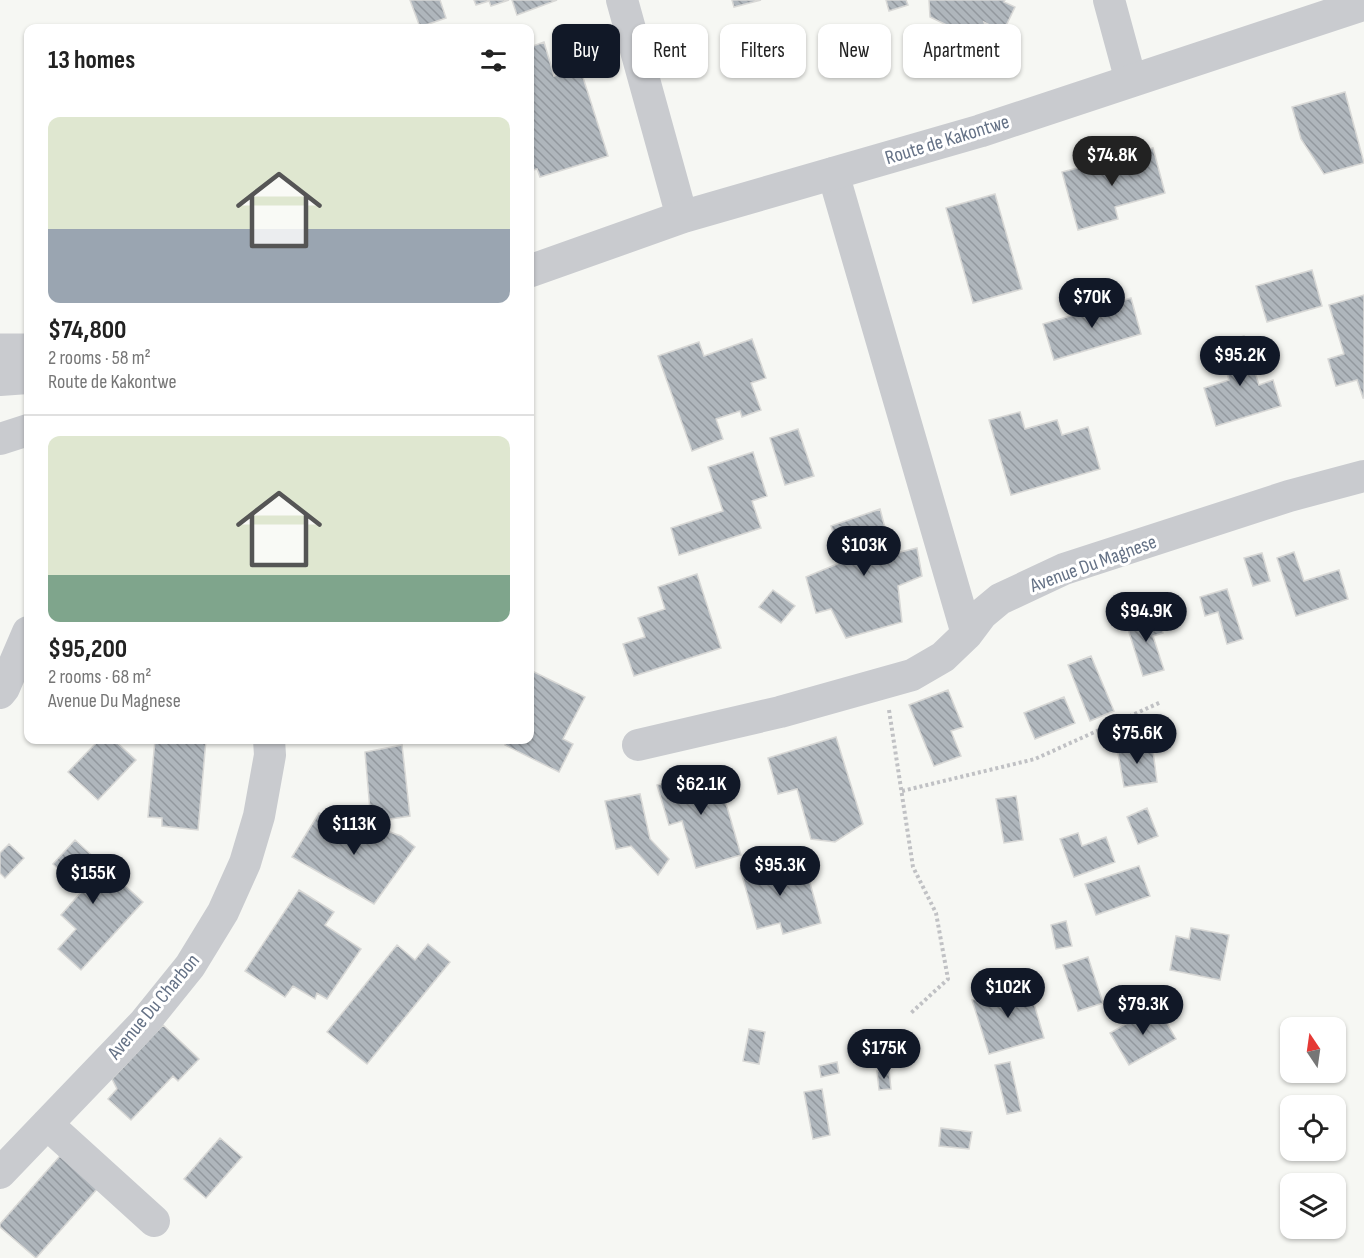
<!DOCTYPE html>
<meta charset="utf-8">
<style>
:root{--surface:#fff;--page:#f6f6f6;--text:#222;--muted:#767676;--line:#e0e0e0;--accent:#111827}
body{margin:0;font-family:"Sofia Sans Condensed",sans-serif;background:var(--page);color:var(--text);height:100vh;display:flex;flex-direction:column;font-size:22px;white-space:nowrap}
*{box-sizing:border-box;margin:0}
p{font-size:20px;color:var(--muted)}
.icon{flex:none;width:33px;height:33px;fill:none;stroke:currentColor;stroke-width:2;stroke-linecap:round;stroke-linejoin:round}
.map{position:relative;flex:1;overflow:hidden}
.side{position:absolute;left:24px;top:24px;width:510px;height:720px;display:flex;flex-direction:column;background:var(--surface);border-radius:12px;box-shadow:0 2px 4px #0004}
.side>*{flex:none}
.top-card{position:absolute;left:552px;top:24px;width:570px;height:54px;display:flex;gap:12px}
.needle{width:39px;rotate:347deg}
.fabs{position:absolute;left:1280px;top:1017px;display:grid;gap:12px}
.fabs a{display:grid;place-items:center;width:66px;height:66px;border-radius:12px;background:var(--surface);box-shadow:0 2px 4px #0004;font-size:30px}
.price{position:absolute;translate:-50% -51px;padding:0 14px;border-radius:21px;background:var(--accent);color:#fff;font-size:20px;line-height:39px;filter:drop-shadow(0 2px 3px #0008)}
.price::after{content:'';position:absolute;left:50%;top:36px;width:18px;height:14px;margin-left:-9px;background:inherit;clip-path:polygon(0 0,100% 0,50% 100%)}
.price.on{background:#222;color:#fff}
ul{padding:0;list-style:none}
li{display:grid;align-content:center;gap:12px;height:318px;padding:0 24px}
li+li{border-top:2px solid var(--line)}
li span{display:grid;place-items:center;height:186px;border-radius:12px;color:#555}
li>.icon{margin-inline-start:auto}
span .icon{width:108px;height:108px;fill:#fffc;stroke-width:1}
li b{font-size:26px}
h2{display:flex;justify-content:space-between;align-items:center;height:72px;padding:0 24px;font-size:26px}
.pill{padding:0 21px;border-radius:12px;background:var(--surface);box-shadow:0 2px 4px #0004;font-size:21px;line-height:54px}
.pill.on{background:var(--accent);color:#fff}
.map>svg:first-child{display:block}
</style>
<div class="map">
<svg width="1364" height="1258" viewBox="0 0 1364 1258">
<defs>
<pattern id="building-back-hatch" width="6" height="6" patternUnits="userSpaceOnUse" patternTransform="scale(1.5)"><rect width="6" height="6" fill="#afb6bc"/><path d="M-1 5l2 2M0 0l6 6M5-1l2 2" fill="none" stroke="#92989e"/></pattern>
</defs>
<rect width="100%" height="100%" fill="#f6f7f3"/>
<path fill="url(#building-back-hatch)" stroke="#d8d8d6" stroke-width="1.5" d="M410 0H440L446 18 420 27Z
M474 0H509L491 6 489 1 476 5Z
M512 0H557L517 15Z
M732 0H761L734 7Z
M886 0H906L908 5 889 11Z
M929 0H1005L1004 2 1015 7 1003 32 984 22 988 32 975 38 966 41 955 35 953 28 930 17Z
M544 42 554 76 580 68 608 156 540 177 537 169 530 171V47Z
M1345 92 1364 163 1324 174 1301 139 1292 107Z
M1153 148 1165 193 1115 207 1118 219 1078 230 1062 172Z
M995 194 1022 289 973 303 946 208Z
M1312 270 1322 306 1267 322 1256 286Z
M1364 295V398H1363L1357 380 1336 386 1328 359 1344 354 1329 305Z
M1131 298 1141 334 1054 360 1043 324Z
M1244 336 1259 385 1273 380 1281 406 1216 426 1204 388 1229 380 1218 344Z
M752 339 766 378 751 383 761 410 742 417 740 411 716 419 723 439 692 451 658 356 699 342 704 356Z
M1020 412 1025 429 1057 420 1062 435 1088 427 1100 469 1011 495 989 420Z
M798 429 814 476 785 485 770 438Z
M753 452 767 496 752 501 761 528 679 555 671 528 723 511 708 467Z
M880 509 892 554 917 548 922 576 898 586 902 622 846 638 831 609 816 613 806 577 842 562 831 526Z
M1294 552 1304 581 1339 570 1348 599 1296 616 1277 558Z
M1262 553 1270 581 1253 586 1244 558Z
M697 574 721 648 634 676 623 644 645 637 638 618 665 609 658 587Z
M1227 589 1243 639 1227 644 1218 612 1205 616 1200 597Z
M773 590 795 606 781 623 759 607Z
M1156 614 1163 633 1153 636 1164 670 1143 676 1126 623Z
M1091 656 1114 711 1090 721 1068 665Z
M530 670 585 697 563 739 573 744 559 772 505 745 508 740H530Z
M948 690 963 727 951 731 961 756 934 766 909 705Z
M1064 697 1075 723 1035 739 1024 713Z
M836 737 863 824 835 842 811 839 797 789 778 794 768 758Z
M99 740H114L136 760 98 800 68 772Z
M155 740H206L198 830 162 826V818L148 817Z
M1152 743 1157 782 1124 787 1117 748Z
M402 745 410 816 371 822 365 752Z
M716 769 741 855 696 868 682 821 669 825 657 785Z
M640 794 650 839 669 859 658 875 631 846 616 849 605 801Z
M1016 796 1023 840 1004 843 996 799Z
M1147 808 1158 836 1138 844 1127 817Z
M319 813 369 837 373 826 401 836 415 847 374 904 292 857Z
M1078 833 1082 846 1106 837 1115 862 1074 877 1060 839Z
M75 840 143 902 81 970 58 949 76 929 61 915 82 891 53 864Z
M9 844 24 858 5 878 0 873V853Z
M781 856 787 878 807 872 821 923 783 934 780 923 757 929 740 868Z
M1139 866 1150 896 1096 915 1085 884Z
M299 890 334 912 325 925 361 949 327 999 317 993 315 999 293 986 285 997 245 971Z
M1066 921 1072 946 1056 949 1051 925Z
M1191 928 1229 935 1220 980 1170 970 1176 936 1189 939Z
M428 944 450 962 367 1064 327 1032 397 945 415 960Z
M1088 957 1103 1003 1078 1011 1063 965Z
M1028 983 1044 1038 989 1054 972 1000Z
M1157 1006 1176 1039 1129 1065 1110 1033Z
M163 1025 199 1059 178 1081 173 1076 131 1120 108 1099 117 1089 112 1079Z
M749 1029 765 1032 759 1064 743 1061Z
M837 1062 839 1073 821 1077 819 1066Z
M1010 1062 1021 1111 1007 1114 995 1065Z
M889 1070 891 1089 879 1090 877 1071Z
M822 1089 830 1135 813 1139 804 1092Z
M941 1128 972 1132 969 1149 939 1146Z
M220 1138 242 1157 206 1198 184 1179Z
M60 1156 97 1189 36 1258 0 1227V1224Z"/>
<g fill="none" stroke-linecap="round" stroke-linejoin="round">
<path stroke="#c0c1c4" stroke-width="4" stroke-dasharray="3 3" stroke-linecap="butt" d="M889 710 913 867 936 913 948 979 911 1013
M902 791 1035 759 1161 702"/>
<path stroke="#c9cbcf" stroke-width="32" d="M622 0 682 217
M1109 0 1131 81
M833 173 967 634
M0 380 28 378
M0 439 28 430
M0 693 4 688 28 632
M638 745 780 712 912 675 943 657 967 634 982 614 1000 599 1064 569 1289 496 1364 476
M47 1124 154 1221
M0 1173 144 1023 190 966 223 912 245 863 259 816 270 755 269 740"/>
<path stroke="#c9cbcf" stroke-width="33" d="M530 271 682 217 980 131 1364 4
M0 350H28"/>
</g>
<g text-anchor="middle" stroke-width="6" stroke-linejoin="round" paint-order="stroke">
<g font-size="20" fill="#657286" stroke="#fff">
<text transform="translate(947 139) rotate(-17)" y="7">Route de Kakontwe</text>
<text transform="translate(1093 563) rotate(-20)" y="7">Avenue Du Magnese</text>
<text transform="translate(153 1006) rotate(-50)" y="7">Avenue Du Charbon</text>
</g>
</g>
</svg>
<div class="fabs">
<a><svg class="needle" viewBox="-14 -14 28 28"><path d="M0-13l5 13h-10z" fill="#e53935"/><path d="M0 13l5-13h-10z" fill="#767676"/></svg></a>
<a><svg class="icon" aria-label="locate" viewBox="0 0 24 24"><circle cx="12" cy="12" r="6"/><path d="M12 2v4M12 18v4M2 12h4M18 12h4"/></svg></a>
<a><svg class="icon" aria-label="layers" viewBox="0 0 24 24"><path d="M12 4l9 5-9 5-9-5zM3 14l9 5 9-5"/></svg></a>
</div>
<b class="price on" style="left:1112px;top:187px">$74.8K</b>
<b class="price" style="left:1092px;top:329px">$70K</b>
<b class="price" style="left:1240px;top:387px">$95.2K</b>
<b class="price" style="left:864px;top:577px">$103K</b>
<b class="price" style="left:1146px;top:643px">$94.9K</b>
<b class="price" style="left:1137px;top:765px">$75.6K</b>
<b class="price" style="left:701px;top:816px">$62.1K</b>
<b class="price" style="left:354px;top:856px">$113K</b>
<b class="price" style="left:780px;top:897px">$95.3K</b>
<b class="price" style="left:93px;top:905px">$155K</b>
<b class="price" style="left:1008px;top:1019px">$102K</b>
<b class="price" style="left:1143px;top:1036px">$79.3K</b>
<b class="price" style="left:884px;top:1080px">$175K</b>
<div class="top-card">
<a class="pill on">Buy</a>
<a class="pill">Rent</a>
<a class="pill">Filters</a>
<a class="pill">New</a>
<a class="pill">Apartment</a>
</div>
<section class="side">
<h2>13 homes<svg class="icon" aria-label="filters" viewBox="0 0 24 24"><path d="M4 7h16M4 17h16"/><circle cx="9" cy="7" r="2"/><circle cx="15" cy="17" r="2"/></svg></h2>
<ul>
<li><span style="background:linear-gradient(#dfe7d0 60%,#9aa5b1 0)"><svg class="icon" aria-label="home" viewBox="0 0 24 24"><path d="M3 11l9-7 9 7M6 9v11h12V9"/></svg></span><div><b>$74,800</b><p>2 rooms · 58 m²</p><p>Route de Kakontwe</p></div></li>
<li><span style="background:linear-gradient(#dfe7d0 75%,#7fa58c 0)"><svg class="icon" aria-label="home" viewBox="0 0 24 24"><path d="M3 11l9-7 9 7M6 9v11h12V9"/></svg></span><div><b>$95,200</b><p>2 rooms · 68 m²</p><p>Avenue Du Magnese</p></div></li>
</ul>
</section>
</div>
